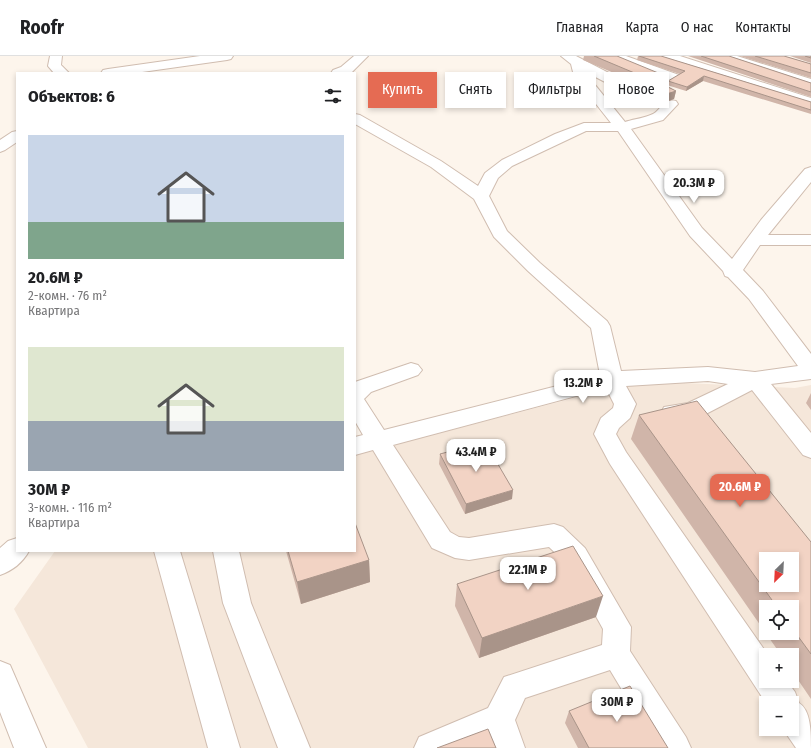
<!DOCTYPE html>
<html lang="ru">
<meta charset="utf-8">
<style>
:root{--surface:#fff;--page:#f6f6f6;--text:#202124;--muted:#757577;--line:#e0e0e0;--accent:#e56b53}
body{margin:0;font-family:"Fira Sans Condensed",sans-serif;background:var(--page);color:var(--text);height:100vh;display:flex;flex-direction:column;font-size:15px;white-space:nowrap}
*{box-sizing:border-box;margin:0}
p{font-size:13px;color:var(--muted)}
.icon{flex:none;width:22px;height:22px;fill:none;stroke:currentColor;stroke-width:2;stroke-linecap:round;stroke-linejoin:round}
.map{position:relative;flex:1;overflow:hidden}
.sheet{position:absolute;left:16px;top:16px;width:340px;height:480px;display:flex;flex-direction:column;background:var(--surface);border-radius:0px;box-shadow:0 2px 6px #0003}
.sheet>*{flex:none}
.guide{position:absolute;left:368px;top:16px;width:380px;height:36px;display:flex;gap:8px}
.needle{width:26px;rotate:204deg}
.tools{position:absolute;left:759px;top:496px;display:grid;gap:8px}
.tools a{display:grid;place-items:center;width:40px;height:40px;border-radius:0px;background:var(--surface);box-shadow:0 2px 6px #0003;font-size:20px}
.price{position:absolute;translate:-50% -34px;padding:0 9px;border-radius:8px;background:#fff;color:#222;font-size:13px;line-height:26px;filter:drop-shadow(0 1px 2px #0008)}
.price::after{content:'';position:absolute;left:50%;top:24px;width:12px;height:9px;margin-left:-6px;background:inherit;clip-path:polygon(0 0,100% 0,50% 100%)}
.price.current{background:var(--accent);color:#fff}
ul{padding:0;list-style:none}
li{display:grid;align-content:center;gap:8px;height:212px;padding:0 12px}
li span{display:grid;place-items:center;height:124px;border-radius:0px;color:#555}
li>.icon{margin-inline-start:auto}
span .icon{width:72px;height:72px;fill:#fffc;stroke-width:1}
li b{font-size:17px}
h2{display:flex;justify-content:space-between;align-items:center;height:48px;padding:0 12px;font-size:17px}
.pill{padding:0 14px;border-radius:0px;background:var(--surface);box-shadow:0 2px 6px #0003;font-size:14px;line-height:36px}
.pill.current{background:var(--accent);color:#fff}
header{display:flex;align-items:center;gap:24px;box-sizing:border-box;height:56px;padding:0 20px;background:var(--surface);border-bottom:1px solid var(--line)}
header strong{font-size:19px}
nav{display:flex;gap:22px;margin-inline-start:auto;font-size:14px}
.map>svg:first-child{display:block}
</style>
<header>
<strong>Roofr</strong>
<nav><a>Главная</a><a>Карта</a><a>О нас</a><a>Контакты</a></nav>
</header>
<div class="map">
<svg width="811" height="692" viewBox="0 0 811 692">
<rect width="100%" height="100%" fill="#fdf5ec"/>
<path fill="#f5e7da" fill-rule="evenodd" d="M639 325 795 332 811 329V692H88L14 553 55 495H355V399ZM766 503H792V529H766ZM766 551H792V577H766ZM766 599H792V625H766ZM766 647H792V673H766Z"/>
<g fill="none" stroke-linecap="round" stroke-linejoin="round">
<defs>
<path id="minor" d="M50 0H62L61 9 69 17H54L48 10Z
M200 0H233L231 3 227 4 135 17H101L103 14 108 13Z
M354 0H368L351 17H331L333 14 341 11Z
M561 0H576L634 30 636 33 634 36H624L586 16 587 19 625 66C634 63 645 62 653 58 662 53 663 42 676 45L678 48 663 64 631 73 702 172 732 203 761 164 805 113 811 111V126L768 179H811V189H760L743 214 763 235 811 298V323L771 328 811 377V402L803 399 752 334 700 361C688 364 676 366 664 363L661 357 664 351 688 347 728 328 708 325 626 330 636 348 630 362 619 372 616 378 626 396 768 599H766V625H787L795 636 799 647C811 654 811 677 811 692H796L783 673H792V647H766L610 408 594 378 601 362 613 352 614 348 606 332 393 389 450 476 459 481 469 482 554 468 563 471 585 492 631 571 630 595 686 681 691 692H657L610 614 525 642 515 664 525 692H493L490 682 467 692H414L419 681 488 652 504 621 602 589 603 573 567 508 549 491 469 504 455 502 432 492 373 394 355 399V381L363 379 355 365V326L411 307 418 309 422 314 418 319 371 336 364 343 384 374 600 319 591 272 528 215 494 181 474 143 431 111 355 68V58L360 59 441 105 478 130 485 117 502 104 555 78 584 67H611L574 20 571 8ZM586 75H618L690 180 723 215 725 220 728 221 749 243 798 310 755 316 708 311 621 315 610 270 607 265 540 207 507 175 489 140 498 122 512 110Z
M608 0H626L679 19 681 22 679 25H669L610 3Z
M661 0H680L811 42V50L663 3Z
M718 0H737L811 23V31L720 3Z
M17 75V86L5 94 0 96V84L12 76Z
M17 482V495H29C23 506 12 515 0 519V492L8 485Z
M154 495H180L240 692H208Z
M213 495H239L251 547 310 692H278L223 547Z
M0 605 10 609 46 692H14L0 656Z"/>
</defs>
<use href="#minor" stroke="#d0bdb0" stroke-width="2"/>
<use href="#minor" fill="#fff" fill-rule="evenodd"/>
</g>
<path fill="#d0b5a9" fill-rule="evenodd" d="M584 0H617L666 29H665L676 35 674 43 652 51 636 43 638 34 647 31 583 4Z
M638 0H661L811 46V58L703 25 686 35 667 29 668 25 680 18 637 4Z
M688 0H729L811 27V41Z
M740 0H784L811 8V22Z
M790 0H811V7Z
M811 337V354L806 347Z
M639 359 811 486V643L792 615V599H781L631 383ZM766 551H792V577H766Z
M440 398 512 443 465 458 439 408Z
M286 495H355L369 504 370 526 301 548Z
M457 528 596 561 479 602 455 550Z
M569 655 668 692H578L565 667Z"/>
<path fill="#a99489" d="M704 20 703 25 686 35 687 31Z
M668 21 666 29 654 34 656 26Z
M676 35 674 43 652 51 654 42Z
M513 434 512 443 465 458 466 448Z
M369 504 370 526 301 548 297 526Z
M603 540 596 561 479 602 482 582Z"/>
<path fill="#f2d3c4" stroke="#a99489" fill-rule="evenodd" d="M594 0H617L668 21 656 26Z
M639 0H661L811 46V54L704 20 687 31 668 25 685 15Z
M701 0H729L811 27V36Z
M755 0H784L811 8V17Z
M805 0H811V2Z
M660 27 676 35 654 42 638 34Z
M697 345 811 486V598L792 572V551H777L639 359ZM766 503H792V529H766Z
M485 386 513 434 466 448 440 398Z
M355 467 369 504 297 526 288 495H355Z
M573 490 603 540 482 582 457 528Z
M630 630 668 692H589L569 655Z
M488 673 496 692H437Z"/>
</svg>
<div class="tools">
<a><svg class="needle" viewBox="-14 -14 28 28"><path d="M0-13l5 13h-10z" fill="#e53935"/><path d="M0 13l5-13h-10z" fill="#757577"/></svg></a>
<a><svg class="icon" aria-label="locate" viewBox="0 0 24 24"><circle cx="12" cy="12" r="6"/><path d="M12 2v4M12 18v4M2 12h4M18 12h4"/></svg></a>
<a>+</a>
<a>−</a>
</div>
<b class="price" style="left:694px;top:148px">20.3M ₽</b>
<b class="price" style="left:583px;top:348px">13.2M ₽</b>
<b class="price" style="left:476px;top:417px">43.4M ₽</b>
<b class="price current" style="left:740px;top:452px">20.6M ₽</b>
<b class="price" style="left:528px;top:535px">22.1M ₽</b>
<b class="price" style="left:617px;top:667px">30M ₽</b>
<div class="guide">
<a class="pill current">Купить</a>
<a class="pill">Снять</a>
<a class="pill">Фильтры</a>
<a class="pill">Новое</a>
</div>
<section class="sheet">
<h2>Объектов: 6<svg class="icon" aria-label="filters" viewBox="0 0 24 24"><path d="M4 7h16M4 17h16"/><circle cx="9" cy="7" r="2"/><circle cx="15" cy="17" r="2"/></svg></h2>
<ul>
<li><span style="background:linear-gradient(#c9d6e8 70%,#7fa58c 0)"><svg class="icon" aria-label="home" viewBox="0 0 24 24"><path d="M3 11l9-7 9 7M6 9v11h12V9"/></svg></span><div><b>20.6M ₽</b><p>2-комн. · 76 m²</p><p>Квартира</p></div></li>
<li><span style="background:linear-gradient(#dfe7d0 60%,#9aa5b1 0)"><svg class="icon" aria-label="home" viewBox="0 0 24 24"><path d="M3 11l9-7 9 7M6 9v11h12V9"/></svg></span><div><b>30M ₽</b><p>3-комн. · 116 m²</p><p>Квартира</p></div></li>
</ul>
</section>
</div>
